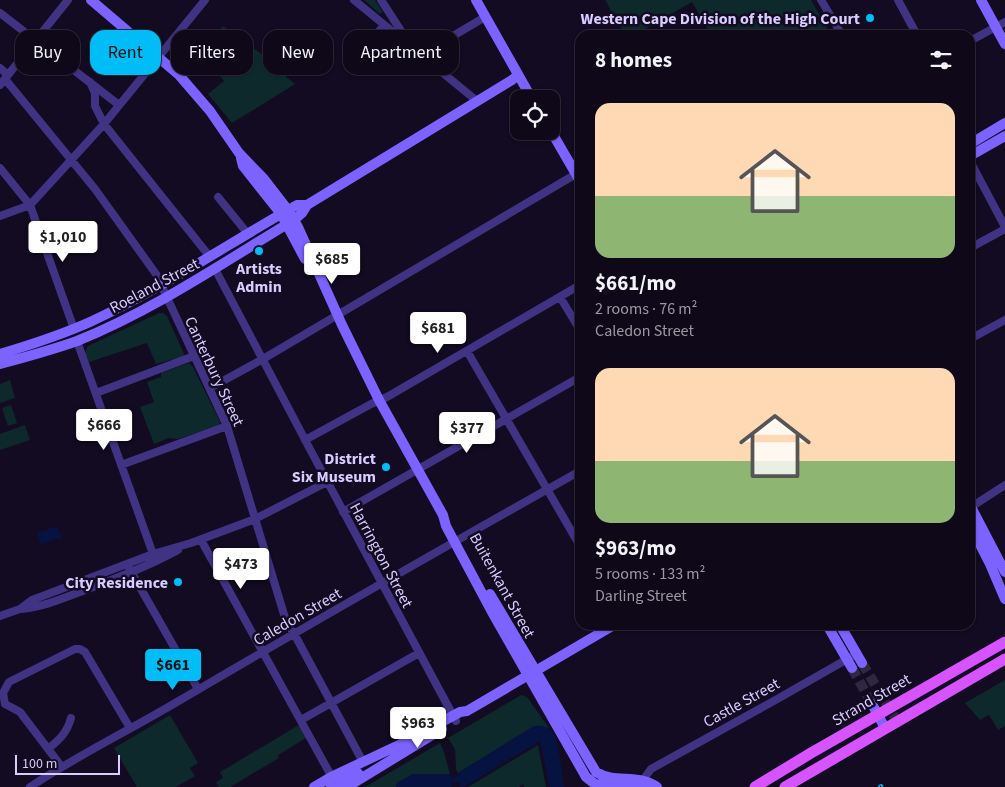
<!DOCTYPE html>
<meta charset="utf-8">
<style>
:root{--surface:#0e0819;--page:#1c1626;--text:#f1f3f6;--muted:#9b9aa2;--line:#2e2938;--accent:#00bcf7}
body{margin:0;font-family:"Source Sans 3",sans-serif;background:var(--page);color:var(--text);height:100vh;display:flex;flex-direction:column;font-size:19px;white-space:nowrap}
*{box-sizing:border-box;margin:0}
p{font-size:16px;color:var(--muted)}
.icon{flex:none;width:28px;height:28px;fill:none;stroke:currentColor;stroke-width:2;stroke-linecap:round;stroke-linejoin:round}
.map{position:relative;flex:1;overflow:hidden}
.side{position:absolute;left:575px;top:30px;width:400px;height:600px;display:flex;flex-direction:column;background:var(--surface);border-radius:15px;box-shadow:0 1px 4px #0004,0 0 0 1px var(--line)}
.side>*{flex:none}
.top-card{position:absolute;left:15px;top:30px;width:475px;height:45px;display:flex;gap:10px}
.tools{position:absolute;left:510px;top:90px;display:grid;gap:10px}
.tools a{display:grid;place-items:center;width:50px;height:50px;border-radius:10px;background:var(--surface);box-shadow:0 1px 4px #0004,0 0 0 1px var(--line);font-size:25px}
.scale{position:absolute;left:15px;bottom:12px;width:105px;box-sizing:border-box;padding-left:5px;border:2px solid #d9ccff;border-top:0;font-size:14px;line-height:18px;white-space:nowrap;color:#d9ccff;-webkit-text-stroke:4px #120b21;paint-order:stroke}
.price{position:absolute;translate:-50% -42px;padding:0 11px;border-radius:5px;background:#fff;color:#222;font-size:16px;line-height:32px;filter:drop-shadow(0 1px 2px #0008)}
.price::after{content:'';position:absolute;left:50%;top:30px;width:15px;height:11px;margin-left:-8px;background:inherit;clip-path:polygon(0 0,100% 0,50% 100%)}
.price.active{background:var(--accent);color:#111}
ul{padding:0;list-style:none}
li{display:grid;align-content:center;gap:10px;height:265px;padding:0 20px}
li span{display:grid;place-items:center;height:155px;border-radius:15px;color:#555}
li>.icon{margin-inline-start:auto}
span .icon{width:90px;height:90px;fill:#fffc;stroke-width:1}
li b{font-size:21px}
h2{display:flex;justify-content:space-between;align-items:center;height:60px;padding:0 20px;font-size:21px}
.tag{padding:0 18px;border-radius:15px;background:var(--surface);box-shadow:0 1px 4px #0004,0 0 0 1px var(--line);font-size:18px;line-height:45px}
.tag.active{background:var(--accent);color:#111}
.map>svg:first-child{display:block}
</style>
<div class="map">
<svg width="1005" height="787" viewBox="0 0 1005 787">
<rect width="100%" height="100%" fill="#120b21"/>
<path fill="#0e292c" d="M364 0H375L383 12 380 14Z
M605 0H811L831 35H711L692 2 635 35H625Z
M223 26 274 63 272 65 295 84 232 123 208 94 224 81 202 53Z
M159 313H163L167 316 185 356 156 364 147 343 89 362 85 353 88 346Z
M189 363 193 367 220 422 219 425 178 439 168 438 154 444 140 407 154 402 147 382 161 377V373Z
M10 380 15 398 0 403V384Z
M11 405 17 423 8 426 2 408Z
M25 425 30 440 0 450V434Z
M1005 680V726L998 730 989 715 980 720 965 703Z
M521 695 527 697 549 728 534 726 458 773 456 769 455 749 448 738Z
M170 715 198 763 190 768 195 776 176 787H137L114 748Z
M299 725 306 738 278 755 279 758 230 787H219L216 782 223 778 220 772Z
M440 743 444 752 450 774H413L397 783 396 787H365Z
M538 745 546 787H524L523 784 519 787H468Z"/>
<path fill="#061340" d="M57 526 62 539 59 540 58 538 41 545 37 533Z
M534 726C540 725 548 726 552 731 559 739 562 775 564 787H550L540 741 464 787H460L459 782 451 783 452 787H396L397 783 413 774H450V778L458 776V773Z"/>
<g fill="none" stroke-linecap="round" stroke-linejoin="round">
<path stroke="#302842" stroke-width="10" stroke-dasharray="10 5" stroke-linecap="butt" d="M862 663 897 721
M852 668 872 704"/>
<path stroke="#413384" stroke-width="8" d="M354 0 477 101
M381 0 407 40
M821 0 842 35
M898 0 917 35
M0 13 119 105
M970 41 1005 22
M421 55 485 17
M358 58 384 25
M0 68 8 75
M5 79 95 189 156 274 227 426 286 621 297 639 363 762
M90 82 95 93V106L104 124 210 257
M0 85 68 0
M970 161 1005 227
M0 168 30 205 74 329
M218 197 248 234
M0 216 30 205 104 124 205 0
M970 248 1005 229
M215 269 312 453 456 721
M560 297 580 330
M970 339 1005 320
M77 341 153 554
M467 351 580 546
M210 388 263 359 576 174
M96 393 194 356
M305 440 371 404 387 397 580 285
M121 465 227 426
M971 507 1005 485
M343 512 580 377
M201 540 334 781
M129 568 198 689
M21 609C44 607 66 597 88 589 119 577 149 566 178 550
M0 616 20 609 32 600 111 570 153 554 191 543 255 519 327 482
M301 720 419 653
M48 749C59 740 67 733 71 718
M61 766 20 712 5 704 3 693 9 682 75 649H80L85 652 130 728
M640 784 651 769 772 702 851 657
M30 787C75 757 124 733 170 706 306 626 443 548 580 471"/>
<path stroke="#7c63ff" stroke-width="10" d="M91 0 179 75 210 111 239 153 264 179 288 210 298 227 342 325 379 400 443 515 446 526 492 612 586 777 595 784 641 787
M476 0 532 99
M981 0 1005 44
M551 131 580 181
M970 144 1005 123
M970 156 1005 136
M241 158 243 166 281 214 305 259
M0 354C30 345 61 335 90 322 159 290 222 248 288 210L297 205H307
M0 364C26 357 52 350 77 341 154 310 224 262 294 220L302 213 307 205 512 80 518 75
M970 505 1005 572
M970 525 990 564 1005 599
M490 594 596 772C615 784 638 773 657 787
M827 625 852 668
M840 625 862 663
M872 704 885 728
M314 787 331 777 399 745 460 712 467 711 614 625
M331 787 358 773
M347 787 442 729"/>
<path stroke="#d653ff" stroke-width="11" d="M755 787 811 753 1005 642
M785 787 1005 659"/>
<defs>
<path id="rail" d="M880 787 881 786"/>
</defs>
<use href="#rail" stroke="#00bcf7" stroke-width="4"/>
<use href="#rail" stroke="#120b21" stroke-width="2" stroke-dasharray="5.5" stroke-linecap="butt"/>
</g>
<g fill="#00bcf7" stroke="#120b21" stroke-width="2">
<circle cx="870" cy="18" r="5"/>
<circle cx="259" cy="251" r="5"/>
<circle cx="386" cy="467" r="5"/>
<circle cx="178" cy="582" r="5"/>
</g>
<g text-anchor="middle" stroke-width="5" stroke-linejoin="round" paint-order="stroke">
<g font-size="16" font-weight="bold" fill="#d9ccff" stroke="#120b21" text-anchor="end">
<text x="860" y="24">Western Cape Division of the High Court</text>
<text x="259" y="274" text-anchor="middle">Artists<tspan x="259" dy="18">Admin</tspan></text>
<text x="376" y="464">District<tspan x="376" dy="18">Six Museum</tspan></text>
<text x="168" y="588">City Residence</text>
</g>
<g font-size="16" fill="#d9ccff" stroke="#120b21">
<text transform="translate(154 285) rotate(-28)" y="6">Roeland Street</text>
<text transform="translate(215 371) rotate(65)" y="6">Canterbury Street</text>
<text transform="translate(382 555) rotate(62)" y="6">Harrington Street</text>
<text transform="translate(503 585) rotate(61)" y="6">Buitenkant Street</text>
<text transform="translate(297 616) rotate(-30)" y="6">Caledon Street</text>
<text transform="translate(871 699) rotate(-30)" y="6">Strand Street</text>
<text transform="translate(741 702) rotate(-29)" y="6">Castle Street</text>
</g>
</g>
</svg>
<div class="tools">
<a><svg class="icon" aria-label="locate" viewBox="0 0 24 24"><circle cx="12" cy="12" r="6"/><path d="M12 2v4M12 18v4M2 12h4M18 12h4"/></svg></a>
</div>
<div class="scale">100 m</div>
<b class="price" style="left:63px;top:263px">$1,010</b>
<b class="price" style="left:332px;top:285px">$685</b>
<b class="price" style="left:438px;top:354px">$681</b>
<b class="price" style="left:104px;top:451px">$666</b>
<b class="price" style="left:467px;top:454px">$377</b>
<b class="price" style="left:241px;top:590px">$473</b>
<b class="price active" style="left:173px;top:691px">$661</b>
<b class="price" style="left:418px;top:749px">$963</b>
<div class="top-card">
<a class="tag">Buy</a>
<a class="tag active">Rent</a>
<a class="tag">Filters</a>
<a class="tag">New</a>
<a class="tag">Apartment</a>
</div>
<section class="side">
<h2>8 homes<svg class="icon" aria-label="filters" viewBox="0 0 24 24"><path d="M4 7h16M4 17h16"/><circle cx="9" cy="7" r="2"/><circle cx="15" cy="17" r="2"/></svg></h2>
<ul>
<li><span style="background:linear-gradient(#ffd9b3 60%,#8fb573 0)"><svg class="icon" aria-label="home" viewBox="0 0 24 24"><path d="M3 11l9-7 9 7M6 9v11h12V9"/></svg></span><div><b>$661/mo</b><p>2 rooms · 76 m²</p><p>Caledon Street</p></div></li>
<li><span style="background:linear-gradient(#ffd9b3 60%,#8fb573 0)"><svg class="icon" aria-label="home" viewBox="0 0 24 24"><path d="M3 11l9-7 9 7M6 9v11h12V9"/></svg></span><div><b>$963/mo</b><p>5 rooms · 133 m²</p><p>Darling Street</p></div></li>
</ul>
</section>
</div>
